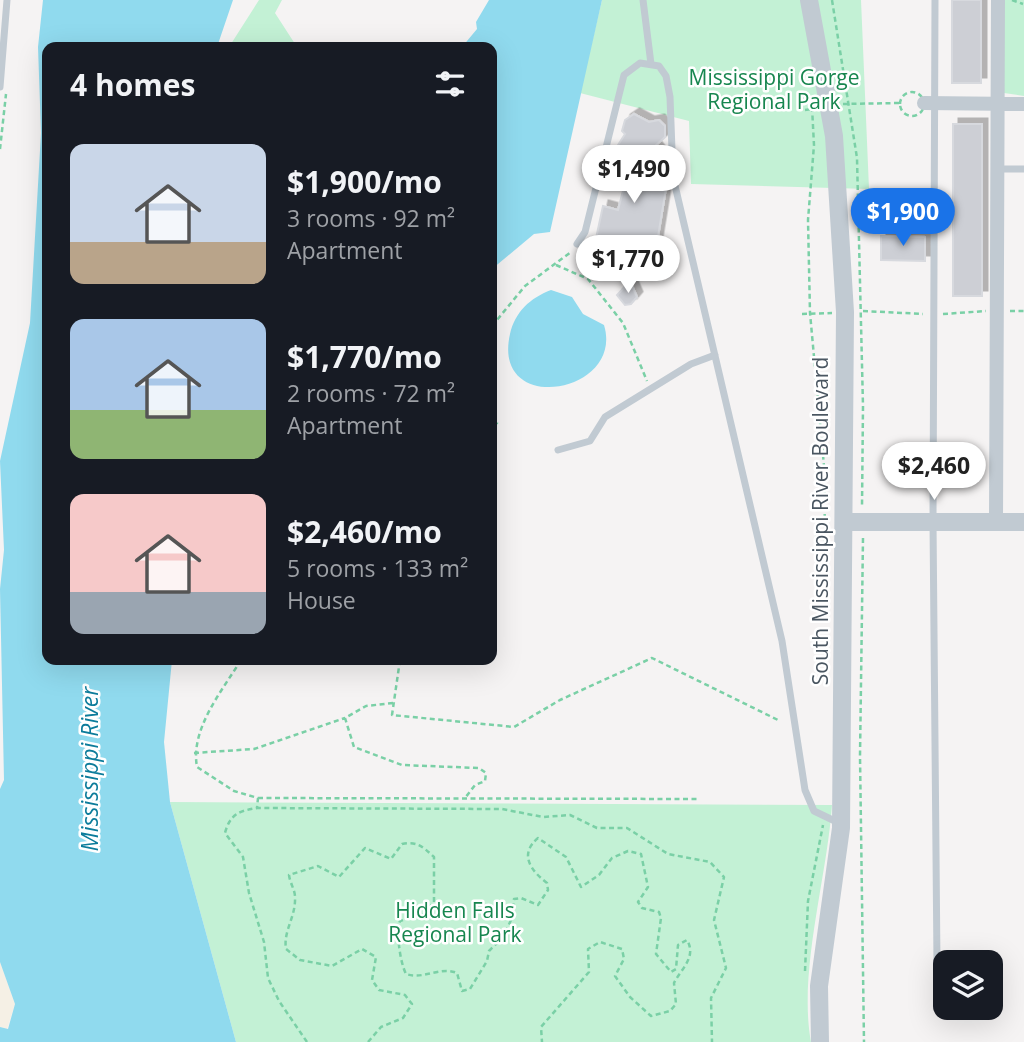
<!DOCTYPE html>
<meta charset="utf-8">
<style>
:root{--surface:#171b24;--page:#242831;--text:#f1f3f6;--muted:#9ea1a6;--accent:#1a73e8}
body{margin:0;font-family:"Open Sans",sans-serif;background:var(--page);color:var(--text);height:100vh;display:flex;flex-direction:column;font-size:26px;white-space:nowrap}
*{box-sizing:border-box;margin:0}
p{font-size:23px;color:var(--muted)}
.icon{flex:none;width:38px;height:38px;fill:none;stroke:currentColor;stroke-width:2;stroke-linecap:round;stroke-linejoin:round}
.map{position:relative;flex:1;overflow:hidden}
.panel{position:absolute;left:42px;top:42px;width:455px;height:623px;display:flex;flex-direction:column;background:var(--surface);border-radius:14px;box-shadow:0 7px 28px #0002}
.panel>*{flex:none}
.fabs{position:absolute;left:933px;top:950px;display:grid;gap:14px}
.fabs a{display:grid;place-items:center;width:70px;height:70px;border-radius:14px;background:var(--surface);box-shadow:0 7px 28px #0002;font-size:35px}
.price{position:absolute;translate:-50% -60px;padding:0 16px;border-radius:24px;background:#fff;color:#222;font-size:23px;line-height:46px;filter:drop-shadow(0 2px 4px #0008)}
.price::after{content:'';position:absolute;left:50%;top:42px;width:21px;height:16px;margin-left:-10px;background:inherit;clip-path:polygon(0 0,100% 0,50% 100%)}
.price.on{background:var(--accent);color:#fff}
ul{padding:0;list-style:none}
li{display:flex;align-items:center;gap:21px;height:175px;padding:0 28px}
li span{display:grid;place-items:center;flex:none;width:196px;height:140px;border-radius:14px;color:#555}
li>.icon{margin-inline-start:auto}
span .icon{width:84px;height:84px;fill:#fffc;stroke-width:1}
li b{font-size:30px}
h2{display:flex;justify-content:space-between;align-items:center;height:84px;padding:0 28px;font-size:30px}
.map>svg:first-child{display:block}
</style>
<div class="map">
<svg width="1024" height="1042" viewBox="0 0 1024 1042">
<defs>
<filter id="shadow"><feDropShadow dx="5.5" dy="-5.5" stdDeviation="0" flood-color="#0004"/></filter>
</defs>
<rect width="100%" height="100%" fill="#f5f3f3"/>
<path fill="#c3f1d5" d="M259 0H282L275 13 297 47H229Z
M602 0H861L869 189 691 184 689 121 580 93Z
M1004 0H1024V96L1004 93Z
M170 802 832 805C827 878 798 972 811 1042H236Z"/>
<path fill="#f5f0e5" d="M0 962 15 1004 7 1029 0 1027Z"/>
<path fill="#90daee" d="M43 0H233L217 47H47V660H172L164 742 170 802 236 1042H0V1027L8 1029 15 1004 0 962V789L4 780 0 589 4 550 0 461 30 323 41 133 38 47Z
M489 0H602L550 232 534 234 492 269V47H462L477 29 476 22Z
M551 290 572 297 583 314 604 325C625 394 491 417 510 334 515 312 530 298 551 290Z"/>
<path fill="#cdcfd5" stroke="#d7d9de" stroke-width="2" filter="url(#shadow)" d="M952 0H981V83H952Z
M634 114 649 122 659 120 665 126V137L655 146 659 151 652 178 667 182 651 279 590 266 603 206 618 210 626 179 622 178 625 160 617 153 618 145 625 134 622 131 625 120Z
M953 124H982V296H953Z
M881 236 925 237V261L881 260Z
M630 281 637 297 631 304 625 305 617 295Z"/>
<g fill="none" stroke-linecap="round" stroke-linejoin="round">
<path stroke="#7ad0a6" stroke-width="2.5" stroke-dasharray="5 3.5" stroke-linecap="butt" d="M832 0 857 158 863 406 862 507
M1012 0 1023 4
M900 104a12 12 0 1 1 24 0a12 12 0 1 1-24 0Z
M843 104 899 103
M812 107 814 145 808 220 810 313 824 466 826 603
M805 110 812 109
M0 149 6 94
M556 265 588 279 623 323 647 381
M863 311 923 314
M1010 311H1024
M802 314 832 313
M943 314 986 311
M492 326 525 286 571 252
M492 416 497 423 492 427
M814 507H824
M815 537H825
M863 538 860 756 864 1042
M241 660C222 691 190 729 197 767L234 791 258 798 257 808
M400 660 392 715 514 727 560 700 652 658 778 720
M393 703 366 706 345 718 354 747 402 765 479 768 486 773 485 781 475 785 465 798
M194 753 254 749 345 718
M258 798 699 799
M805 971 808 901 823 825
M307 1042 279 1001 268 978 264 942 249 893 243 857 225 833C230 814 239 811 257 808L502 809 543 817 570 815 597 828H627L668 854 710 862 724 877 714 920 726 968 711 998 712 1042
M368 1042 381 1027 403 1018 412 1004 405 995 379 990 372 980 376 957 362 949 332 966 300 960 286 949C283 931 296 917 295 897 295 890 290 883 289 875L318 866 339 877 365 848 391 859 402 844C418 841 423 847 434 857V902L424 914 400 921C396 933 400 962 406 974 424 980 440 966 457 973L462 991 470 989 487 961 489 951 503 937 512 918 514 899 521 898 538 905 548 890 547 883C530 870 519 854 538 838L566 857 581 887 599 875 612 858 628 851 641 854 648 887 638 902 642 908 659 912 661 918 656 954 671 972 676 969 678 945 687 940C697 957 681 969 674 983L676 1004 670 1011 651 1016 630 997 615 976 624 959 622 949 600 942 588 949 589 972 541 1027 542 1042"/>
<path stroke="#c1cad2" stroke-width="7" d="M643 0 651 64
M935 0 933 522 937 964
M0 87 7 0
M998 169H1024
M577 244 585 232 624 75 640 63 659 66 666 76 670 97 673 177 782 641 805 790 814 811 839 823
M558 450 590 441 605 417 691 364 715 355"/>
<path stroke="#c1cad2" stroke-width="14" d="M924 103 1024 104
M996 522 998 0"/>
<path stroke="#c1cad2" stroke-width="18" d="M809 0 834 136 845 312 841 828 819 986 820 1042
M845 522H1024"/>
</g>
<g text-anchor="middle" stroke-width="5" stroke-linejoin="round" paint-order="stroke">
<g font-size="21" fill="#17864f" stroke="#fff">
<text x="774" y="85">Mississippi Gorge<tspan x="774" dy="24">Regional Park</tspan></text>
<text x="455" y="918">Hidden Falls<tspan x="455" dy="24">Regional Park</tspan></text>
</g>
<g font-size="21" fill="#4a5661" stroke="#fff">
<text transform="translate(821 521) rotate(-90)" y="7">South Mississippi River Boulevard</text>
</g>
<g font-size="23" font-style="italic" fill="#0c7c9b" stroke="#fff">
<text transform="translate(90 769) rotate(-90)" y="8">Mississippi River</text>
</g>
</g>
</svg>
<div class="fabs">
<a><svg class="icon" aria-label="layers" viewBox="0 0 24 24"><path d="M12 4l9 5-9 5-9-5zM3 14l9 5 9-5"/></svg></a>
</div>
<b class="price" style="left:634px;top:205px">$1,490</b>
<b class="price on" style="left:903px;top:248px">$1,900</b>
<b class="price" style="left:628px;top:295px">$1,770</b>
<b class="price" style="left:934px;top:502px">$2,460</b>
<section class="panel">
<h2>4 homes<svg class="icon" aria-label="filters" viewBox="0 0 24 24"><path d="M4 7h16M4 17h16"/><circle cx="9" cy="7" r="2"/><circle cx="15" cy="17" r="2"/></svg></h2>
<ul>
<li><span style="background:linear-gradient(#c9d6e8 70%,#b9a48a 0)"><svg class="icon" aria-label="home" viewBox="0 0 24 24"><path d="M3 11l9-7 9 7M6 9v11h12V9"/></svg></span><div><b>$1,900/mo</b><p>3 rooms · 92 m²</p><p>Apartment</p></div></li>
<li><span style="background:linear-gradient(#a9c7e8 65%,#8fb573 0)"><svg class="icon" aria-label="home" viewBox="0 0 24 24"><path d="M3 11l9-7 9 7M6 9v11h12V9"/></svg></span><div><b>$1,770/mo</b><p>2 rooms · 72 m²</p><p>Apartment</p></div></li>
<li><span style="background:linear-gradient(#f6c9c9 70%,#9aa5b1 0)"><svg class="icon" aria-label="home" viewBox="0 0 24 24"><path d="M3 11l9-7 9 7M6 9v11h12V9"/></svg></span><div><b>$2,460/mo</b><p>5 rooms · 133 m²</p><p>House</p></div></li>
</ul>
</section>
</div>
